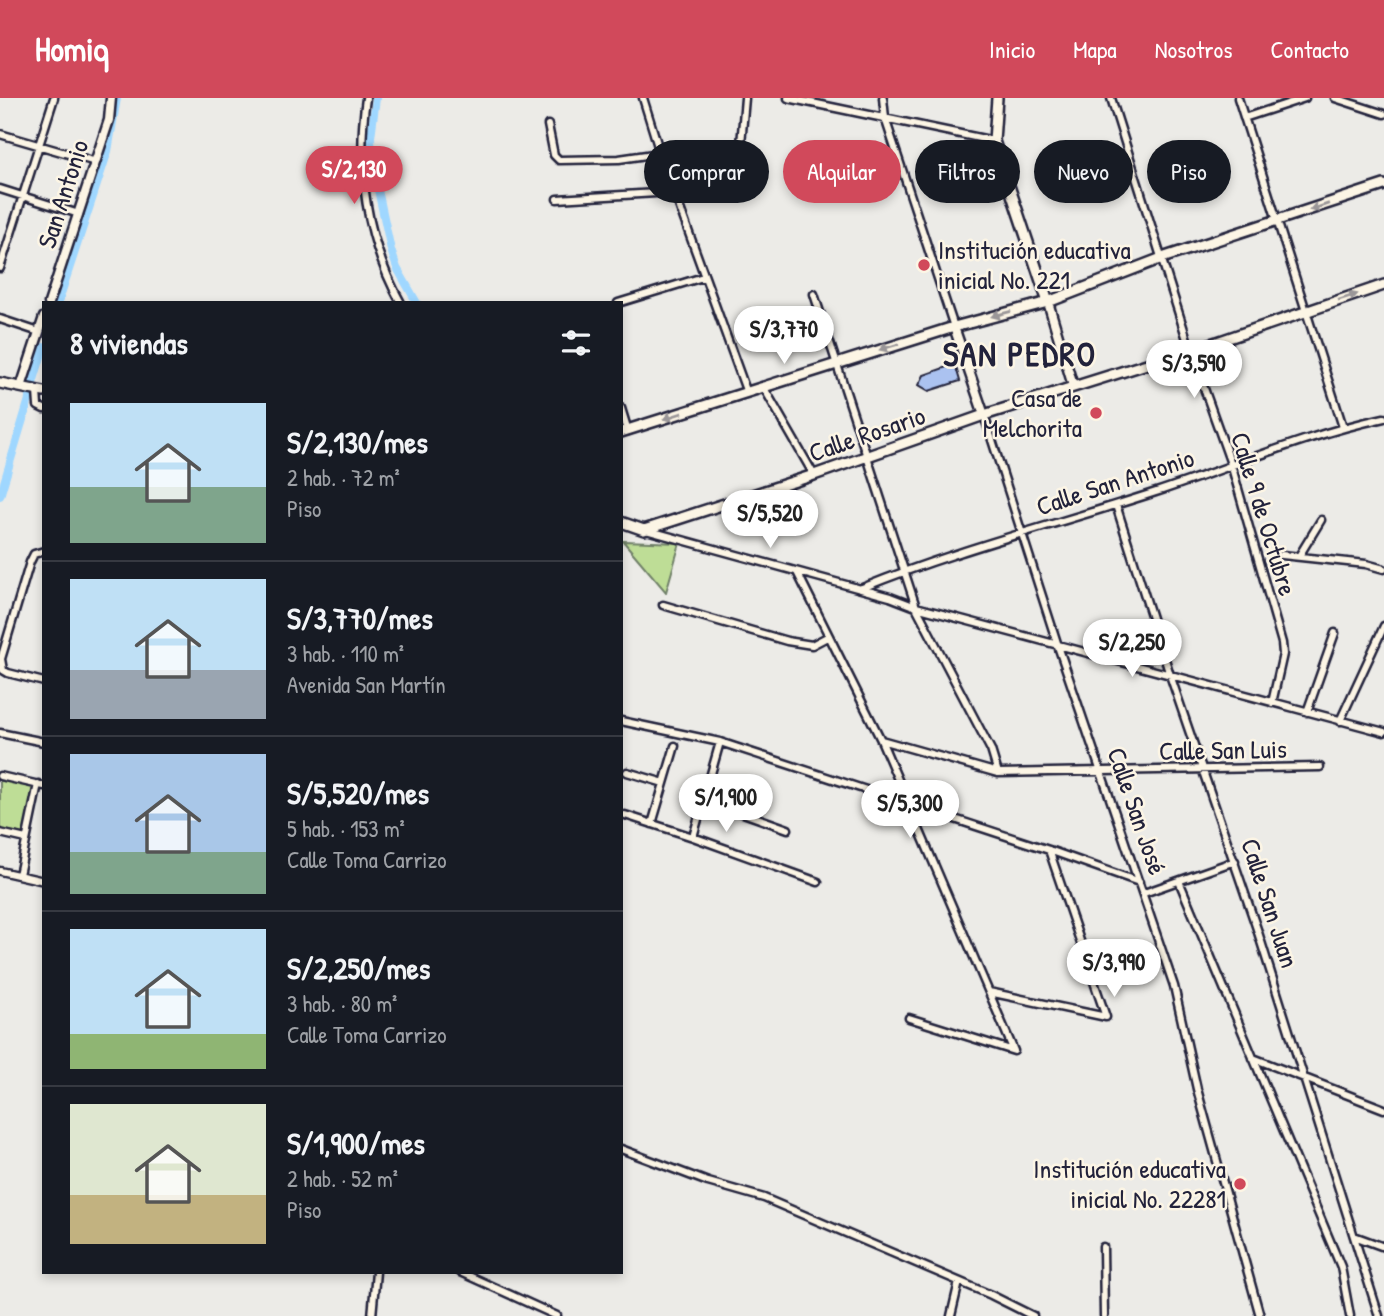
<!DOCTYPE html>
<html lang="es">
<meta charset="utf-8">
<style>
:root{--surface:#171b24;--page:#20242c;--text:#f1f3f6;--muted:#9ea1a6;--line:#363941;--accent:#d1495b}
body{margin:0;font-family:"Patrick Hand",sans-serif;background:var(--page);color:var(--text);height:100vh;display:flex;flex-direction:column;font-size:26px;white-space:nowrap}
*{box-sizing:border-box;margin:0}
p{font-size:23px;color:var(--muted)}
.icon{flex:none;width:38px;height:38px;fill:none;stroke:currentColor;stroke-width:2;stroke-linecap:round;stroke-linejoin:round}
.map{position:relative;flex:1;overflow:hidden}
.drawer{position:absolute;left:42px;top:203px;width:581px;height:973px;display:flex;flex-direction:column;background:var(--surface);border-radius:0px;box-shadow:0 4px 10px #0003}
.drawer>*{flex:none}
.top-card{position:absolute;left:644px;top:42px;width:634px;height:63px;display:flex;gap:14px}
.price{position:absolute;translate:-50% -60px;padding:0 16px;border-radius:24px;background:#fff;color:#222;font-size:23px;line-height:46px;filter:drop-shadow(0 2px 4px #0008)}
.price::after{content:'';position:absolute;left:50%;top:42px;width:21px;height:16px;margin-left:-10px;background:inherit;clip-path:polygon(0 0,100% 0,50% 100%)}
.price.on{background:var(--accent);color:#fff}
ul{padding:0;list-style:none}
li{display:flex;align-items:center;gap:21px;height:175px;padding:0 28px}
li+li{border-top:2px solid var(--line)}
li span{display:grid;place-items:center;flex:none;width:196px;height:140px;border-radius:0px;color:#555}
li>.icon{margin-inline-start:auto}
span .icon{width:84px;height:84px;fill:#fffc;stroke-width:1}
li b{font-size:30px}
h2{display:flex;justify-content:space-between;align-items:center;height:84px;padding:0 28px;font-size:30px}
.pill{padding:0 24px;border-radius:32px;background:var(--surface);box-shadow:0 4px 10px #0003;font-size:24px;line-height:63px}
.pill.on{background:var(--accent);color:#fff}
header{display:flex;align-items:center;gap:42px;box-sizing:border-box;height:98px;padding:0 35px;background:var(--accent);color:#fff}
header strong{font-size:33px}
nav{display:flex;gap:38px;margin-inline-start:auto;font-size:24px}
.map>svg:first-child{display:block}
</style>
<header>
<strong>Homiq</strong>
<nav><a>Inicio</a><a>Mapa</a><a>Nosotros</a><a>Contacto</a></nav>
</header>
<div class="map">
<svg width="1384" height="1218" viewBox="0 0 1384 1218">
<rect width="100%" height="100%" fill="#ecebe7"/>
<filter id="ink" filterUnits="userSpaceOnUse"><feTurbulence type="fractalNoise" baseFrequency=".0143" numOctaves="2"/><feDisplacementMap in="SourceGraphic" scale="14" xChannelSelector="R" yChannelSelector="G"/><feConvolveMatrix kernelMatrix="1 2 1 2 8 2 1 2 1" color-interpolation-filters="sRGB"/></filter>
<g filter="url(#ink)">
<path fill="#bedd96" stroke="#708068" stroke-width="2" d="M623 443 680 445 666 494Z
M0 679 41 690 31 735 28 737 0 731Z"/>
<g fill="none" stroke-linecap="round" stroke-linejoin="round">
<path stroke="#9fd7ff" stroke-width="8" d="M376 0 371 39 372 64 391 152 397 170 417 205
M58 205 108 53 117 0
M33 285 44 249
M0 398 30 298"/>
</g>
<path fill="#abc2f0" stroke="#22223b" stroke-width="2" d="M955 266 960 283 929 293 919 287 924 277Z"/>
<g fill="none" stroke-linecap="round" stroke-linejoin="round">
<defs>
<path id="minor" d="M366 0C356 70 366 143 401 205
M643 0 660 55 747 295
M788 0 994 43
M883 0 885 20 954 229
M1111 0 1190 251 1231 366 1282 545 1283 556 1272 605
M1238 0 1343 329
M1335 0 1384 16
M1244 20 1305 0
M548 27 554 57 559 62 619 61 660 55
M0 36 96 64
M0 91 79 116
M737 92 745 0
M557 101 673 94
M0 170 54 0
M814 196 916 509 991 652 998 675
M618 205 703 179
M0 221 39 234
M764 290 814 377
M37 293 38 308 44 311
M621 310 628 333
M984 317 1058 548 1174 888 1197 991 1260 1218
M1116 407 1170 577 1257 831 1379 1218
M646 432 890 499 916 509 1384 634
M44 453 34 456 30 464 1 561 3 572 8 575 44 584
M1282 457 1366 466 1384 471
M1299 458 1321 422
M797 474 881 642 1014 953 909 920
M862 490C958 451 1058 426 1156 394 1232 369 1305 337 1384 320
M663 507 787 543 812 547 829 538
M1307 614 1335 535
M621 623 720 644 1049 752 1139 784
M1340 623 1384 528
M0 635 44 644
M881 642 998 675 1320 669
M627 674 664 685
M0 678 44 688
M704 701 788 731
M625 717 693 739 818 784
M652 726 675 648
M0 735 26 741
M693 739 720 644
M0 773 44 783
M19 777 38 686
M1179 783 1341 1169 1350 1218
M1144 795 1235 763
M989 894 1106 919 1049 752
M1253 960 1384 1011
M621 1051 708 1084 764 1100 991 1197 1033 1218
M1354 1138 1384 1149
M1103 1149 1104 1218
M460 1174 557 1218
M372 1218 376 1174
M951 1218 959 1184"/>
<path id="tertiary" d="M1048 204 1073 288
M49 205 109 22 111 0
M954 229 984 317
M21 289 44 219"/>
<path id="secondary" d="M997 0 994 43 1048 204
M0 285 44 294
M621 334 954 229 1048 204 1162 160 1384 87
M621 424 644 432 814 377 984 317 1217 244 1384 187"/>
</defs>
<use href="#minor" stroke="#22223b" stroke-width="11"/>
<use href="#tertiary" stroke="#22223b" stroke-width="13"/>
<use href="#secondary" stroke="#22223b" stroke-width="14"/>
<use href="#minor" stroke="#fcf5e5" stroke-width="6"/>
<use href="#tertiary" stroke="#fcf5e5" stroke-width="8"/>
<use href="#secondary" stroke="#fcf5e5" stroke-width="9"/>
</g>
<defs><path id="oneway-solid" d="M-6-.8H1V-3.2L6.5 0L1 3.2V.8H-6Z" transform="scale(1.75)"/></defs>
<g fill="#9a9698">
<use href="#oneway-solid" transform="translate(1319 109) rotate(161)"/>
<use href="#oneway-solid" transform="translate(1348 199) rotate(-18)"/>
<use href="#oneway-solid" transform="translate(1001 216) rotate(165)"/>
<use href="#oneway-solid" transform="translate(889 249) rotate(163)"/>
<use href="#oneway-solid" transform="translate(673 318) rotate(162)"/>
</g>
</g>
<g fill="#d1495b" stroke="#fcf5e5" stroke-width="2.5">
<circle cx="924" cy="167" r="7"/>
<circle cx="1096" cy="315" r="7"/>
<circle cx="1240" cy="1086" r="7"/>
</g>
<g text-anchor="middle" stroke-width="5" stroke-linejoin="round" paint-order="stroke">
<g font-size="26" fill="#22223b" stroke="#fcf5e5">
<text transform="translate(63 96) rotate(-72)" y="9">San Antonio</text>
<text transform="translate(867 336) rotate(-19)" y="9">Calle Rosario</text>
<text transform="translate(1115 384) rotate(-18)" y="9">Calle San Antonio</text>
<text transform="translate(1264 416) rotate(73)" y="9">Calle 9 de Octubre</text>
<text transform="translate(1223 652) rotate(-1)" y="9">Calle San Luis</text>
<text transform="translate(1137 713) rotate(71)" y="9">Calle San José</text>
<text transform="translate(1270 805) rotate(72)" y="9">Calle San Juan</text>
</g>
<g font-size="26" fill="#22223b" stroke="#fcf5e5" text-anchor="end">
<text x="938" y="161" text-anchor="start">Institución educativa<tspan x="938" dy="30">inicial No. 221</tspan></text>
<text x="1082" y="309">Casa de<tspan x="1082" dy="30">Melchorita</tspan></text>
<text x="1226" y="1080">Institución educativa<tspan x="1226" dy="30">inicial No. 22281</tspan></text>
</g>
<g font-size="33" font-weight="bold" letter-spacing="2" fill="#22223b" stroke="#fcf5e5">
<text x="1020" y="268">SAN PEDRO</text>
</g>
</g>
</svg>
<b class="price on" style="left:354px;top:108px">S/2,130</b>
<b class="price" style="left:784px;top:268px">S/3,770</b>
<b class="price" style="left:1194px;top:302px">S/3,590</b>
<b class="price" style="left:770px;top:452px">S/5,520</b>
<b class="price" style="left:1132px;top:581px">S/2,250</b>
<b class="price" style="left:726px;top:736px">S/1,900</b>
<b class="price" style="left:910px;top:742px">S/5,300</b>
<b class="price" style="left:1114px;top:901px">S/3,990</b>
<div class="top-card">
<a class="pill">Comprar</a>
<a class="pill on">Alquilar</a>
<a class="pill">Filtros</a>
<a class="pill">Nuevo</a>
<a class="pill">Piso</a>
</div>
<section class="drawer">
<h2>8 viviendas<svg class="icon" aria-label="filters" viewBox="0 0 24 24"><path d="M4 7h16M4 17h16"/><circle cx="9" cy="7" r="2"/><circle cx="15" cy="17" r="2"/></svg></h2>
<ul>
<li><span style="background:linear-gradient(#bfe0f5 60%,#7fa58c 0)"><svg class="icon" aria-label="home" viewBox="0 0 24 24"><path d="M3 11l9-7 9 7M6 9v11h12V9"/></svg></span><div><b>S/2,130/mes</b><p>2 hab. · 72 m²</p><p>Piso</p></div></li>
<li><span style="background:linear-gradient(#bfe0f5 65%,#9aa5b1 0)"><svg class="icon" aria-label="home" viewBox="0 0 24 24"><path d="M3 11l9-7 9 7M6 9v11h12V9"/></svg></span><div><b>S/3,770/mes</b><p>3 hab. · 110 m²</p><p>Avenida San Martín</p></div></li>
<li><span style="background:linear-gradient(#a9c7e8 70%,#7fa58c 0)"><svg class="icon" aria-label="home" viewBox="0 0 24 24"><path d="M3 11l9-7 9 7M6 9v11h12V9"/></svg></span><div><b>S/5,520/mes</b><p>5 hab. · 153 m²</p><p>Calle Toma Carrizo</p></div></li>
<li><span style="background:linear-gradient(#bfe0f5 75%,#8fb573 0)"><svg class="icon" aria-label="home" viewBox="0 0 24 24"><path d="M3 11l9-7 9 7M6 9v11h12V9"/></svg></span><div><b>S/2,250/mes</b><p>3 hab. · 80 m²</p><p>Calle Toma Carrizo</p></div></li>
<li><span style="background:linear-gradient(#dfe7d0 65%,#c2b280 0)"><svg class="icon" aria-label="home" viewBox="0 0 24 24"><path d="M3 11l9-7 9 7M6 9v11h12V9"/></svg></span><div><b>S/1,900/mes</b><p>2 hab. · 52 m²</p><p>Piso</p></div></li>
</ul>
</section>
</div>
